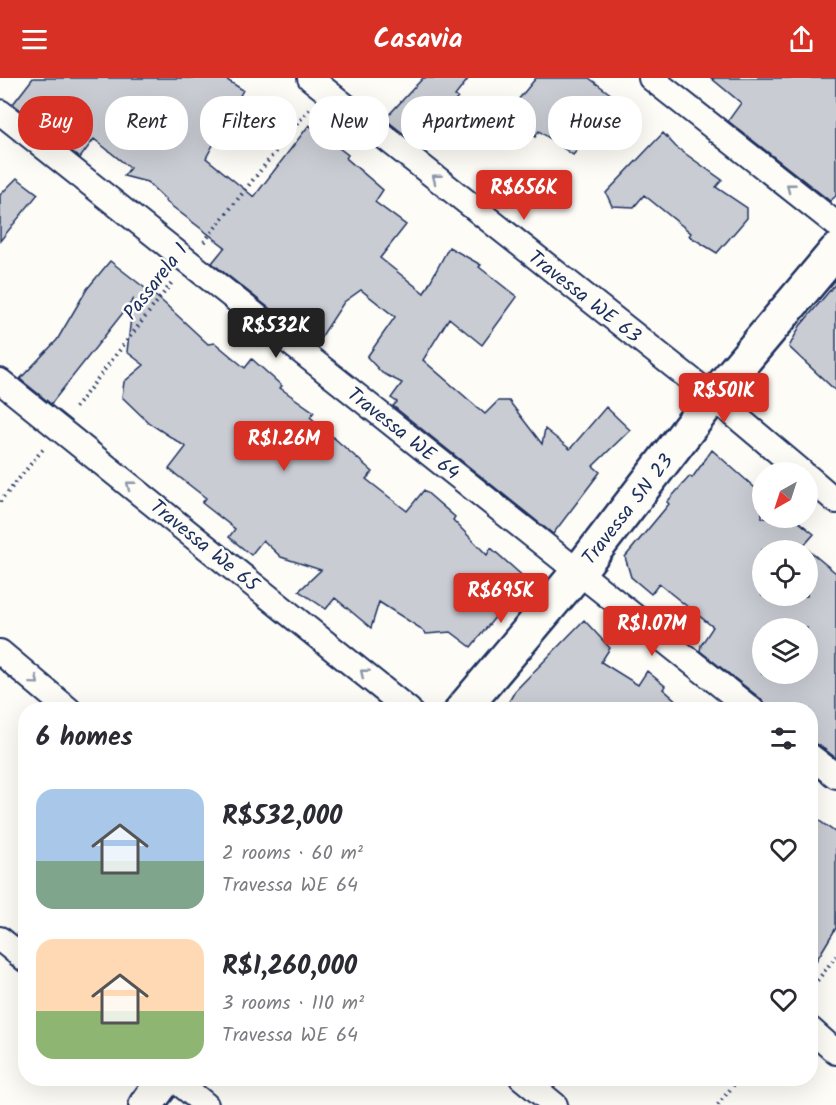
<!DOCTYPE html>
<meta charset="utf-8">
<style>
:root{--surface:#fff;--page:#f2f2f3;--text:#2b2b33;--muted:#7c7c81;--accent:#d93025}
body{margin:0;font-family:Kalam,sans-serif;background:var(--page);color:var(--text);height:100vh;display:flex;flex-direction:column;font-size:22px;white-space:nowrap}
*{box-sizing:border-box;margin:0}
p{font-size:20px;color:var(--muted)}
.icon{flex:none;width:33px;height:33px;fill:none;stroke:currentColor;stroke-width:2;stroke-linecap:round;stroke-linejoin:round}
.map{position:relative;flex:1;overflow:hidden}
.side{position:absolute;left:18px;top:624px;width:800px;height:384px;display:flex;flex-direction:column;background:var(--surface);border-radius:24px;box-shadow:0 6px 24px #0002}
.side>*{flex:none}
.hud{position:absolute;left:18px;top:18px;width:801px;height:54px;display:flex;gap:12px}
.needle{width:39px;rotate:219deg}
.tools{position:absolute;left:752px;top:384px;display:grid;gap:12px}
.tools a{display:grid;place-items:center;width:66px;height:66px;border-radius:50%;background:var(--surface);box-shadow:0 6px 24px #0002;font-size:30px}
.price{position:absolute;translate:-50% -51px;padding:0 14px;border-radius:6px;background:var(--accent);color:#fff;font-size:20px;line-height:39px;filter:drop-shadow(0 2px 3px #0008)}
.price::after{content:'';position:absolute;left:50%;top:36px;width:18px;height:14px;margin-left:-9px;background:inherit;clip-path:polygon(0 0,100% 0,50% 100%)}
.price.active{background:#222;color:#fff}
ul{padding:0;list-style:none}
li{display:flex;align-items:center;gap:18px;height:150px;padding:0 18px}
li span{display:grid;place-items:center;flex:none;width:168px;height:120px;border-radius:18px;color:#555}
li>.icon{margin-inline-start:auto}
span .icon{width:72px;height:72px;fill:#fffc;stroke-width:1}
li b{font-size:26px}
h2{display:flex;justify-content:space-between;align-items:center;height:72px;padding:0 18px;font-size:26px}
.pill{padding:0 21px;border-radius:24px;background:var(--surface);box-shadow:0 6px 24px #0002;font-size:21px;line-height:54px}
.pill.active{background:var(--accent);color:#fff}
header{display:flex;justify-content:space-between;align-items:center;height:78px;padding:0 18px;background:var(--accent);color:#fff;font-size:27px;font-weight:700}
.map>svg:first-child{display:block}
</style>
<header><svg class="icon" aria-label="menu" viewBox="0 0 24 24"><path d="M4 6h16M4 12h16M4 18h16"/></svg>Casavia<svg class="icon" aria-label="share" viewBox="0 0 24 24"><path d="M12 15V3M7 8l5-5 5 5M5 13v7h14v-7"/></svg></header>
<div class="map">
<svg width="836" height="1027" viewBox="0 0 836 1027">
<rect width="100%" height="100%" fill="#fdfcf7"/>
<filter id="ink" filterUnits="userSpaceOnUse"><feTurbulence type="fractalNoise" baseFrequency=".0167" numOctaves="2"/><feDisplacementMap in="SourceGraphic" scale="12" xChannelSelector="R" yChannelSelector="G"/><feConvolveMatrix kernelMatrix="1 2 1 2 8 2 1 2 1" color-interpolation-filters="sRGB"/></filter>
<g filter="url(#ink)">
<path fill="#c9ccd3" stroke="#1b2f5e" stroke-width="1.5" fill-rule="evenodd" d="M33 0H224L243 12 206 80 254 119 309 47 348 77 346 80 383 112 375 124 406 147 380 180 424 215 449 169 481 187 479 189 517 219 482 267 449 240 423 282 485 336 498 323H509L542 366 545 351 570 371 606 329 630 352 593 388 600 394 553 456 393 328 397 324 391 320 402 305 382 295 367 279 395 239 361 212 344 224 316 267 212 185 225 169 165 123 166 122 147 104 124 98 130 90 94 61 80 80 13 26Z
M423 0H469L455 18 458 20 415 65 385 41Z
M536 0H589L620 23 573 77 539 53 535 59 509 33Z
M711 0H836V118L830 123 728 43 741 25Z
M663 55 676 69 722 102 716 109 747 130V140L717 175 689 158 691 155 644 117 634 129 612 128 606 115Z
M17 100 38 116 0 163V117Z
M110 183 163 224 208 266 215 265 245 290 252 281 282 308 280 310 314 334 310 339 373 394 366 401 407 433 424 412 455 439 453 442 487 477 491 470 526 501 471 569 451 554 426 556 420 550 379 524 371 550 335 520 326 531 299 513 321 492 281 479 263 462 251 477 229 459 235 451 202 425 206 420 169 391 186 369 149 345 122 319 124 304 144 287 127 274 133 222 51 326 20 301 57 262 87 211Z
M836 205V313L789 269 800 248Z
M712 372 762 416V440H794L814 456 800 472H762V518H807V471L836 495V680L819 667 810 664V632H768L761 621 700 573 701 567 713 549 659 506 651 516 631 499 625 479 669 426 667 424 690 398 692 400ZM762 550H807V596H762Z
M584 542 610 570 601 584 638 607 647 593 665 608 663 611 687 632H504L515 613Z
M810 736 836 755V850L810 893Z"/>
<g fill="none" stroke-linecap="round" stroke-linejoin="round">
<defs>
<path id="street" d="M310 0 713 319 802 394
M651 0 836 146
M0 34 752 632
M0 303 409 632
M807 398 836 423
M0 574 69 632
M810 678 836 698
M0 861 26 882
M810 951 836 974
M173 1000 206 1027
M522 1000 555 1027"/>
<path id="secondary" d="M462 632 579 493 713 319 836 173
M146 1027 166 1000"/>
</defs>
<use href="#street" stroke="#1b2f5e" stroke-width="28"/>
<use href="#secondary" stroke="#1b2f5e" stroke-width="38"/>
<path stroke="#1b2f5e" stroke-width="4" stroke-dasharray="1.5 4.5" stroke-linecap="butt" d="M204 164 309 31
M75 330 173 203
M0 424 43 371
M810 912 836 878
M718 1027 739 1000"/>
<use href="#street" stroke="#fdfcf7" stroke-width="24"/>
<use href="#secondary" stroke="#fdfcf7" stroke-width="33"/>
</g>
<defs><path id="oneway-chevron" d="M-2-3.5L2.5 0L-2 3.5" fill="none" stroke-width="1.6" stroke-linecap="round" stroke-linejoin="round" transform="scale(1.5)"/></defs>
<g stroke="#8c96aa">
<use href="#oneway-chevron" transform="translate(436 100) rotate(-142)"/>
<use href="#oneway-chevron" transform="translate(790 109) rotate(-142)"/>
<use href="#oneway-chevron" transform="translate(130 407) rotate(-141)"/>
<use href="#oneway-chevron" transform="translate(364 595) rotate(-141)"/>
<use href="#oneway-chevron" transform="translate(35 603) rotate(40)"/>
</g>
</g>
<g text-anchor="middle" stroke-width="5" stroke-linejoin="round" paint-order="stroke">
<g font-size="20" fill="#1b2f5e" stroke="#fdfcf7">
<text transform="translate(155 203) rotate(-52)" y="7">Passarela 1</text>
<text transform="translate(585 218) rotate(38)" y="7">Travessa WE 63</text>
<text transform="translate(404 355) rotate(38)" y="7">Travessa WE 64</text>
<text transform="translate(627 431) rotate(-52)" y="7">Travessa SN 23</text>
<text transform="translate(205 467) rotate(39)" y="7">Travessa We 65</text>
</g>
</g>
</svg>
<div class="tools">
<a><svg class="needle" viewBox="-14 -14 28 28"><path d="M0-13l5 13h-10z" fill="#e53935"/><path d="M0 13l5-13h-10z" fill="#7c7c81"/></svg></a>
<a><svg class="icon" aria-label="locate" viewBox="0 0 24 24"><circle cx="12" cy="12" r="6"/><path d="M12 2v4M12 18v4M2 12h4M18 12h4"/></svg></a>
<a><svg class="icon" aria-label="layers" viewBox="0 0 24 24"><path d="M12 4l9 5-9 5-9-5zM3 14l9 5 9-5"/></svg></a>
</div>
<b class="price" style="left:524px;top:143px">R$656K</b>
<b class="price active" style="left:276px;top:281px">R$532K</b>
<b class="price" style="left:724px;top:346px">R$501K</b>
<b class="price" style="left:284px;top:394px">R$1.26M</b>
<b class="price" style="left:501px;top:546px">R$695K</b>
<b class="price" style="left:652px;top:579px">R$1.07M</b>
<div class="hud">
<a class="pill active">Buy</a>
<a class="pill">Rent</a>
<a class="pill">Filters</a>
<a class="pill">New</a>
<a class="pill">Apartment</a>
<a class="pill">House</a>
</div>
<section class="side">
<h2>6 homes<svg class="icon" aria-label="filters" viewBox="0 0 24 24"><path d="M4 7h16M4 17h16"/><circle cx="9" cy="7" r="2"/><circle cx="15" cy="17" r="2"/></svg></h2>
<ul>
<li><span style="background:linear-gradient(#a9c7e8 60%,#7fa58c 0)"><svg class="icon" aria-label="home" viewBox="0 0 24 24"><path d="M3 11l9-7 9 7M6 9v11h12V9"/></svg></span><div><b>R$532,000</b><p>2 rooms · 60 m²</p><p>Travessa WE 64</p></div><svg class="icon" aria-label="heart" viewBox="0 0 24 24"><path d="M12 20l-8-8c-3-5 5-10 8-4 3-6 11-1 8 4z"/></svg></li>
<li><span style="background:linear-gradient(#ffd9b3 60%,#8fb573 0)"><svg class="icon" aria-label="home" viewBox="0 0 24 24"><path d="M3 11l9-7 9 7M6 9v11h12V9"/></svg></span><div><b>R$1,260,000</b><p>3 rooms · 110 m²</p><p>Travessa WE 64</p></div><svg class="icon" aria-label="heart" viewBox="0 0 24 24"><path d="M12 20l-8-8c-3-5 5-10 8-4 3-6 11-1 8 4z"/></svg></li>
</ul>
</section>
</div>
